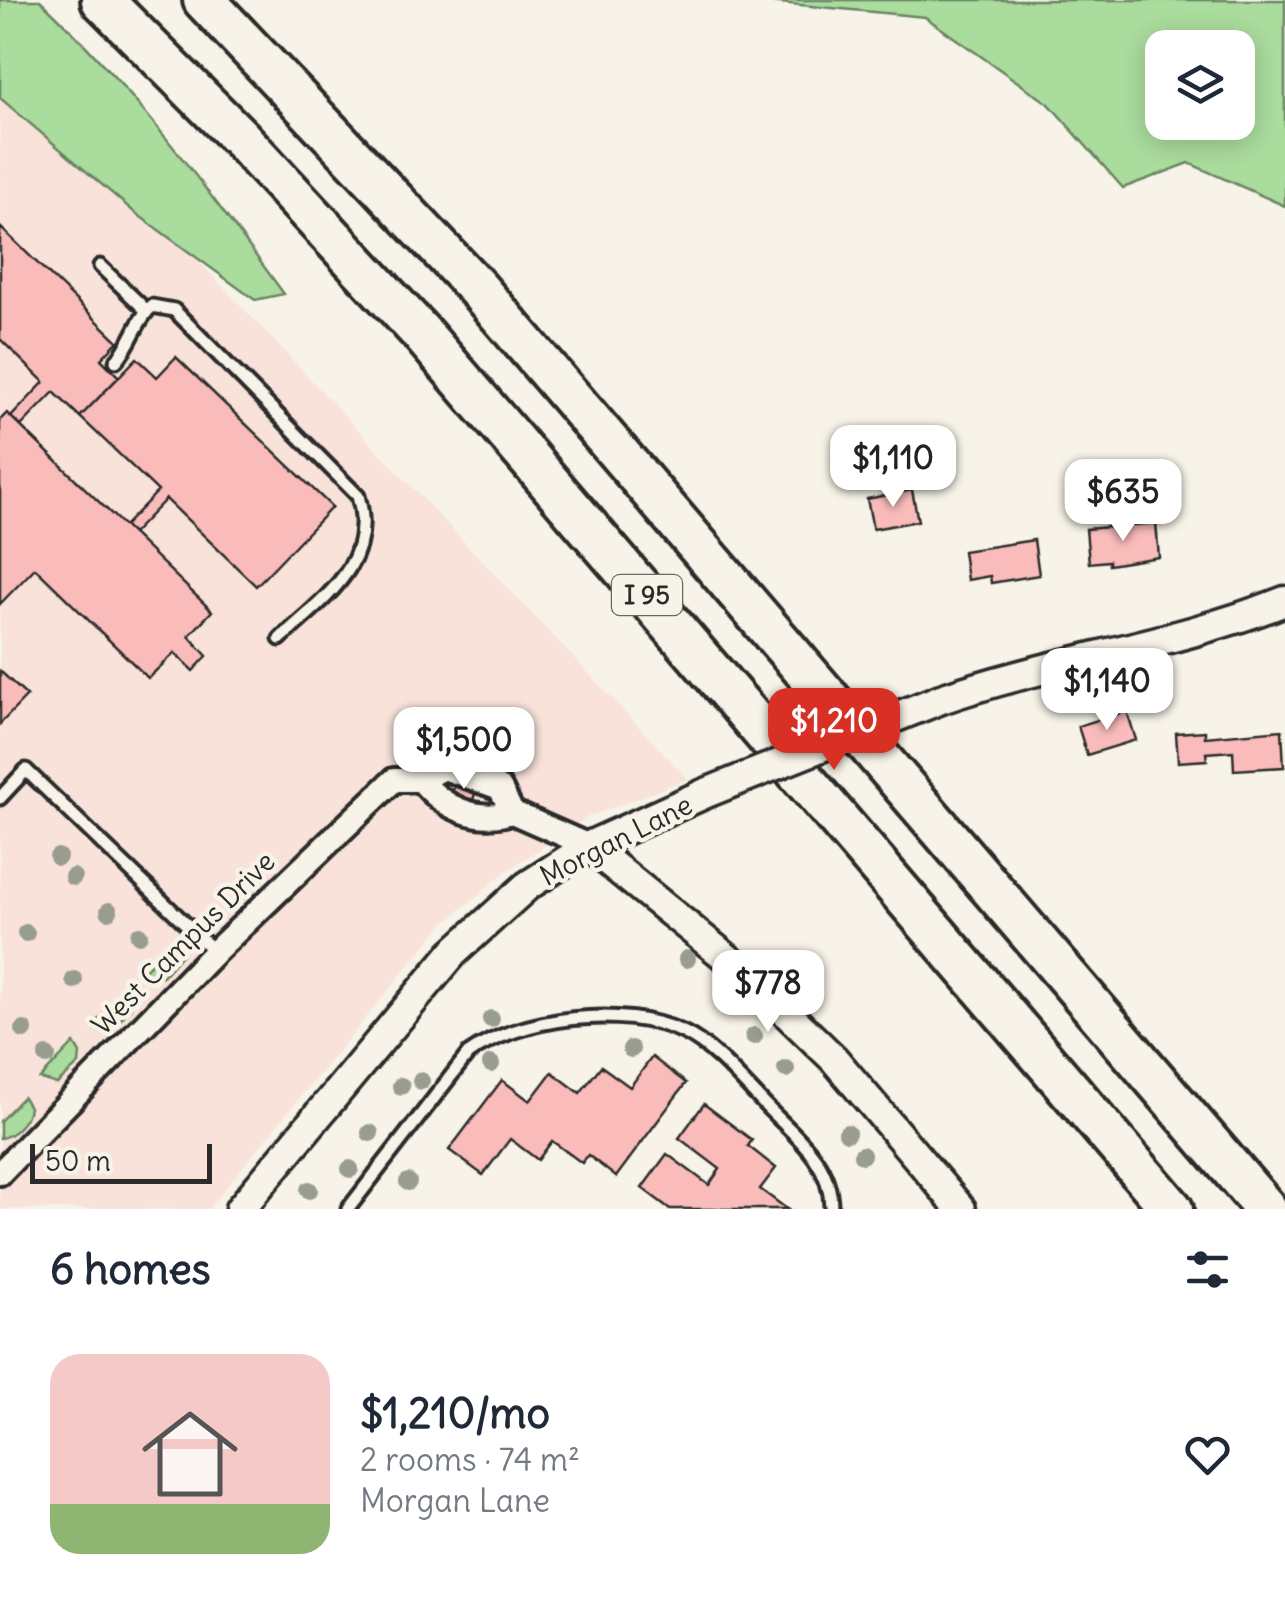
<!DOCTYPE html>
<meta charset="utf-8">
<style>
:root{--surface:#fff;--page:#f6f6f7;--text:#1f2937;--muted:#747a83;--accent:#d93025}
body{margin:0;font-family:Delius,sans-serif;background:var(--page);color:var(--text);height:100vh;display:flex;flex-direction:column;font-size:38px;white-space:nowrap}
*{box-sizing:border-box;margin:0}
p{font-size:32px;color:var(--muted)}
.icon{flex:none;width:55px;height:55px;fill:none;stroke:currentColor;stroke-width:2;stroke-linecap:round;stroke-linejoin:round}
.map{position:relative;height:1209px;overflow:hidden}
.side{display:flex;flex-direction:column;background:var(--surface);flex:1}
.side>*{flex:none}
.fabs{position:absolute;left:1145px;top:30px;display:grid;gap:20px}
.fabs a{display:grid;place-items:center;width:110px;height:110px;border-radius:20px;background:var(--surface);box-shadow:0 5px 25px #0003;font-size:50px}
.scale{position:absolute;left:30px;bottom:25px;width:182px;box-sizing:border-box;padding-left:10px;border:5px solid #2b2b2b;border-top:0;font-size:28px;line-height:35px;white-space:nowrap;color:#2b2b2b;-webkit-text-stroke:8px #f7f3e8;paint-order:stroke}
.price{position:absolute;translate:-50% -85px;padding:0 22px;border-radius:20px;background:#fff;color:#222;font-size:32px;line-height:65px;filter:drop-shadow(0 2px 5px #0008)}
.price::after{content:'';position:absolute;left:50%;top:60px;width:30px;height:22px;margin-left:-15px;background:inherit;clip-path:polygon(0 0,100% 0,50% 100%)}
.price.selected{background:var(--accent);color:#fff}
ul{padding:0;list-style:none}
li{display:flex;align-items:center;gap:30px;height:250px;padding:0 50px}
li span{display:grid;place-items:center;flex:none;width:280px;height:200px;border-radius:30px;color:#555}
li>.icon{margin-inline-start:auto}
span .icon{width:120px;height:120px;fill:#fffc;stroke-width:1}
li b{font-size:42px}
h2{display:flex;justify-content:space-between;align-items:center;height:120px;padding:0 50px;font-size:42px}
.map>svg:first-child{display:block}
</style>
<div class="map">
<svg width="1285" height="1209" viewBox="0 0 1285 1209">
<rect width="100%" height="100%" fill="#f7f3e8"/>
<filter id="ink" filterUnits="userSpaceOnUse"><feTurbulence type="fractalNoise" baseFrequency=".01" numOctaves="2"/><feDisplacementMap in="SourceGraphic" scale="20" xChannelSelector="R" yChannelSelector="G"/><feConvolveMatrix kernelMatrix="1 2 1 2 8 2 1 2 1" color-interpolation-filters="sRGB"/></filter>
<g filter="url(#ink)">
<path fill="#f8e2da" d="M0 61 36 89 688 779 588 817 505 872 443 924 208 1209H0Z"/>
<path fill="#aadc9d" stroke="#6a8464" stroke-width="2.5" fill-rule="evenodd" d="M0 0H40C133 88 208 190 284 294L255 300 134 212 0 98Z
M749 0H1285V206L1189 163 1123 188 1049 104 925 17ZM1162 48H1238V122H1162Z
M177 937 182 954 163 976 152 979 142 973Z
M125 991 131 1008 111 1030 100 1032 91 1027Z
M74 1043 80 1053 79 1064 57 1084 40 1079Z
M23 1097 29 1107C28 1121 14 1136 0 1138V1121Z"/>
<path fill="#f9bcba" stroke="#2b2b2b" stroke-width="2.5" d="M0 227 118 341 101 359 119 377 80 417 54 392 21 426 11 417 44 382 0 339Z
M176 357 332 507 256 586 166 499 132 534 124 526 158 491 80 417 137 358 157 377Z
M7 413 212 611 189 636 207 656 193 671 175 653 148 678 35 568 0 604V420Z
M912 490 918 521 873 529 867 499Z
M1156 523 1159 557 1109 565V561L1089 563 1086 529Z
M1034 540 1039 575 991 583 990 576 967 580 963 551Z
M0 671 27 696 0 724Z
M1127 711 1136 740 1087 755 1078 726Z
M1282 730 1284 767 1234 770 1233 751 1206 753 1207 760 1178 762 1176 733 1205 731V737Z
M456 782 477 789 472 802 451 794Z
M652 1057 686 1083 616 1177 588 1155 582 1163 552 1141 538 1160 510 1139 483 1175 449 1150 502 1080 530 1101 552 1072 580 1093 601 1066 630 1087Z
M704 1104 752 1140 748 1146 776 1168 760 1189 787 1209H670L642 1188 667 1154 709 1185 720 1169 679 1138Z"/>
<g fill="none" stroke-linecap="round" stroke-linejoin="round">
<defs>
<path id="service" d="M100 266 147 311
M116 361C132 344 136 320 152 306L174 310 358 496C378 563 324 598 280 639
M0 798 26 770 215 952
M348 1209 468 1054C520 1017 623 1004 683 1032 717 1048 747 1088 774 1114 802 1141 832 1167 831 1209"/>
<path id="minor" d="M421 780C443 808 477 823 512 812
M0 1173 215 952 394 780H421L444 768 500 788 512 812 589 846"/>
<path id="tertiary" d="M941 699C1054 660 1175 645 1285 601
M589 846 743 971 834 1059 961 1209
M240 1209 453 953 527 886 589 846 706 793"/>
<path id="motorway" d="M102 0 242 140 423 335 1172 1209
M204 0 477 288 1266 1209"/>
</defs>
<use href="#service" stroke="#2b2b2b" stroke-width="19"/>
<use href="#minor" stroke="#2b2b2b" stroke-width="30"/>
<use href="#tertiary" stroke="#2b2b2b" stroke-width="35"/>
<use href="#motorway" stroke="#2b2b2b" stroke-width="48"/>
<use href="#service" stroke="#f7f3e8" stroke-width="11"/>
<use href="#minor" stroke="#f7f3e8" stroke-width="22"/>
<use href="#tertiary" stroke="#f7f3e8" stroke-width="28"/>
<use href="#motorway" stroke="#f7f3e8" stroke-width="40"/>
<defs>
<path id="tertiary-bridge" d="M706 793 941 699"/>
</defs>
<use href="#tertiary-bridge" stroke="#2b2b2b" stroke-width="35" stroke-linecap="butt"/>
<use href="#tertiary-bridge" stroke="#f7f3e8" stroke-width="28"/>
</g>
<g fill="#989d90">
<circle cx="58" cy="857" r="9"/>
<circle cx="73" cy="877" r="9"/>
<circle cx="109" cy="911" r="9"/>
<circle cx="26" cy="933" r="9"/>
<circle cx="139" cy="935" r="9"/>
<circle cx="687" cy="959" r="9"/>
<circle cx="74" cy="980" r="9"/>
<circle cx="491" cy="1019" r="9"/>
<circle cx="24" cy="1030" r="9"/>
<circle cx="754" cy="1036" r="9"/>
<circle cx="631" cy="1049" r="9"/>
<circle cx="47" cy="1056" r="9"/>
<circle cx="491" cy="1064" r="9"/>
<circle cx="786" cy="1069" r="9"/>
<circle cx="421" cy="1081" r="9"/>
<circle cx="401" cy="1086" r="9"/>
<circle cx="370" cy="1133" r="9"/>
<circle cx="847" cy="1133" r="9"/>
<circle cx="862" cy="1155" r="9"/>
<circle cx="350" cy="1169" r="9"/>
<circle cx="408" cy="1182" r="9"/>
<circle cx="309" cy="1190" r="9"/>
</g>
</g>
<g text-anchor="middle" stroke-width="9" stroke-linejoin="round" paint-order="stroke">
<rect fill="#f7f3e8" stroke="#686764" stroke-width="2.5" x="612" y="575" width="70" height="40" rx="8"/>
<g font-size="25" font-weight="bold" fill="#2b2b2b">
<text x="647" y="604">I 95</text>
</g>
<g font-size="28" fill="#2b2b2b" stroke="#f7f3e8">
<text transform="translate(616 840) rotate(-27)" y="10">Morgan Lane</text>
<text transform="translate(183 943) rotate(-45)" y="10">West Campus Drive</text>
</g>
</g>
</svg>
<div class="fabs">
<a><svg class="icon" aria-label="layers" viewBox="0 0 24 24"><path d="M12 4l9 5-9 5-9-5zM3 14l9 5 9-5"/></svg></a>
</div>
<div class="scale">50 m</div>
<b class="price" style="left:893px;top:510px">$1,110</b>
<b class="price" style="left:1123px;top:544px">$635</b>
<b class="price" style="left:1107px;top:733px">$1,140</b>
<b class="price selected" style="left:834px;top:773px">$1,210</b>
<b class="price" style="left:464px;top:792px">$1,500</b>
<b class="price" style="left:768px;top:1035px">$778</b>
</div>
<section class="side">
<h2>6 homes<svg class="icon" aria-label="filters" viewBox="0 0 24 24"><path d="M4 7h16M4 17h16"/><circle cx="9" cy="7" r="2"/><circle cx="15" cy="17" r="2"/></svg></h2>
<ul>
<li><span style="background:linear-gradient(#f6c9c9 75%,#8fb573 0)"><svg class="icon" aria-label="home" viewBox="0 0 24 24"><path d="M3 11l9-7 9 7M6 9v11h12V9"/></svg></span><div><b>$1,210/mo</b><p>2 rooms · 74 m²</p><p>Morgan Lane</p></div><svg class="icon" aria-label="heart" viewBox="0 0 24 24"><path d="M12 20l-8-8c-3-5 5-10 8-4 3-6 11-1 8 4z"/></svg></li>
</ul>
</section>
